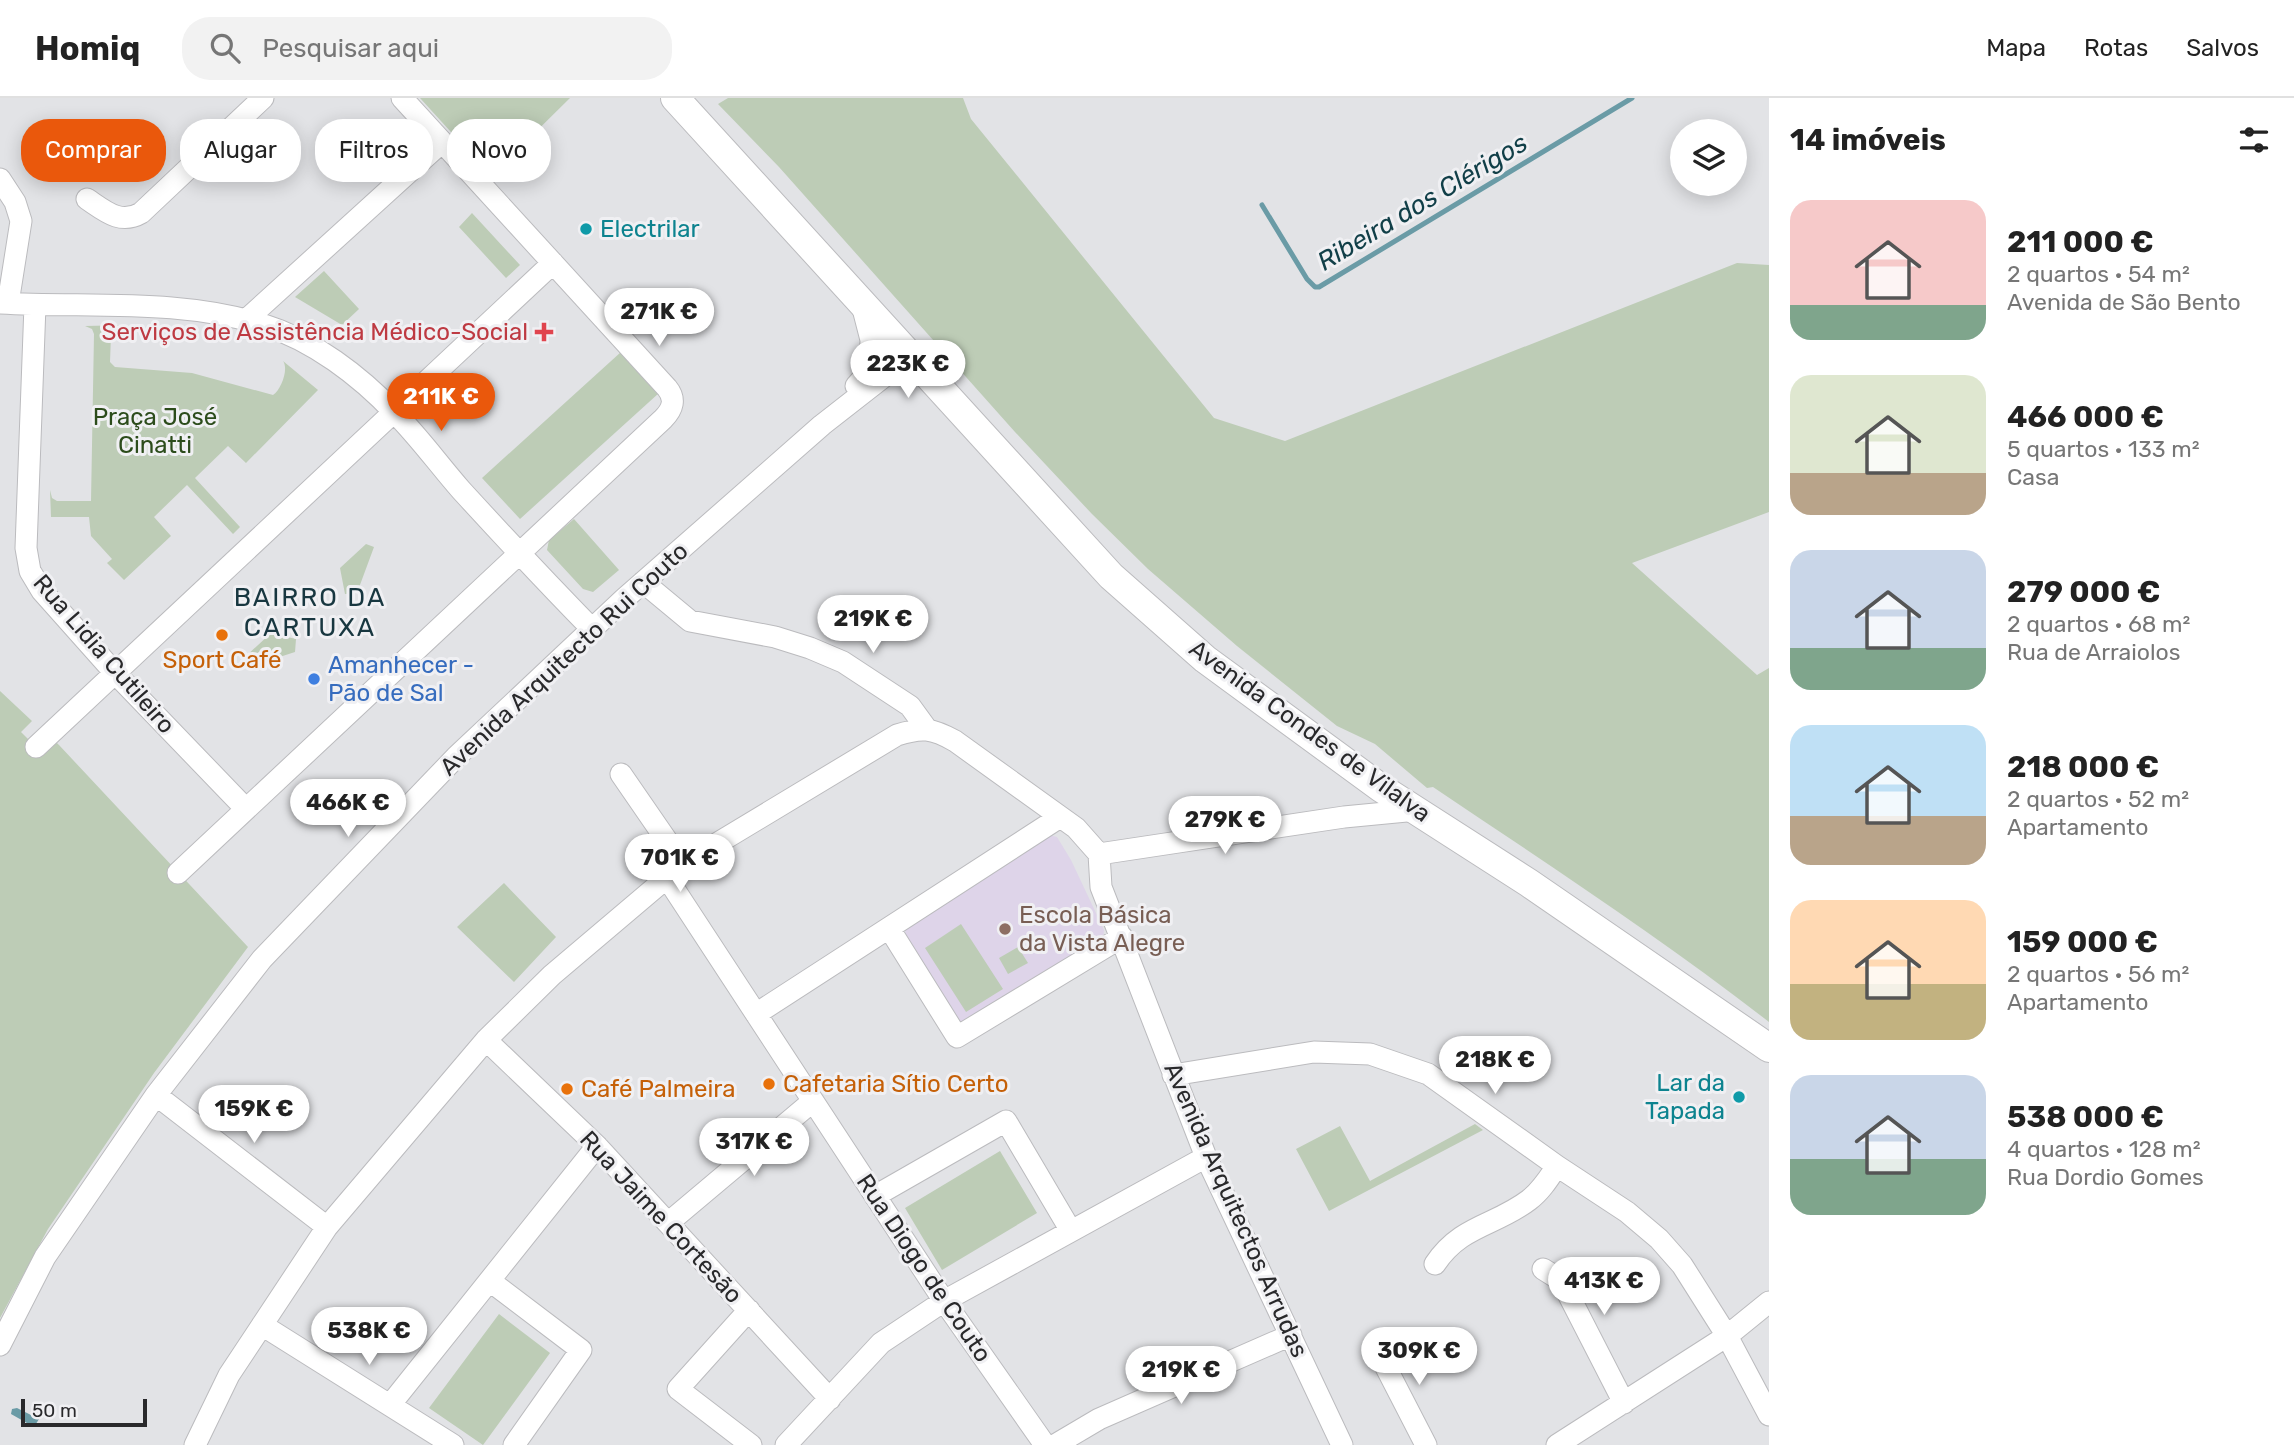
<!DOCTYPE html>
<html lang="pt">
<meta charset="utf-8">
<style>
:root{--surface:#fff;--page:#f2f2f2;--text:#222;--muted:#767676;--line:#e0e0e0;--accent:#ea580c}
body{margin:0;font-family:Rubik,sans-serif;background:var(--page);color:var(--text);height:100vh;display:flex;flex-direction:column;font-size:26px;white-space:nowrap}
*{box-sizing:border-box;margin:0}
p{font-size:23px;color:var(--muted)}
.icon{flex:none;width:38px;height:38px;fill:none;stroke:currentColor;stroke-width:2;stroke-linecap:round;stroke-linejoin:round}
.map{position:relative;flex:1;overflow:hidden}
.panel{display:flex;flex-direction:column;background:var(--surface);width:525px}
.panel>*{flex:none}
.hud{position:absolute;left:21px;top:21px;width:665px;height:63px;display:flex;gap:14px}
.tools{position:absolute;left:1670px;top:21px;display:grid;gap:14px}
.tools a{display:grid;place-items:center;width:77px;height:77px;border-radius:50%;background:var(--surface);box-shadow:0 4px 18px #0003;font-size:35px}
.scale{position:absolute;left:21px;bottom:18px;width:126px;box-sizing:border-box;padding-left:7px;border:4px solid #29292b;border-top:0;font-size:19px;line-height:24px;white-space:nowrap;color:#29292b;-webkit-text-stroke:5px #f0f0f3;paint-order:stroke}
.price{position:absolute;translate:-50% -60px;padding:0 16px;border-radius:24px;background:#fff;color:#222;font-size:23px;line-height:46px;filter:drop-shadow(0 2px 4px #0008)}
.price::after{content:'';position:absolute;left:50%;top:42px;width:21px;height:16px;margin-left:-10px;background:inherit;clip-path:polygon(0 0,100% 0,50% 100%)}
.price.on{background:var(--accent);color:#fff}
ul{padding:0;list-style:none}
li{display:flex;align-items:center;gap:21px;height:175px;padding:0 21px}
li span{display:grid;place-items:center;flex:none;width:196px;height:140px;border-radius:21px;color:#555}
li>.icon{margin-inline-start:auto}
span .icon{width:84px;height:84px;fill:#fffc;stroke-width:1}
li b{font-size:30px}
h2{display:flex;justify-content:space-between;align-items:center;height:84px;padding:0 21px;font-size:30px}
.tag{padding:0 24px;border-radius:28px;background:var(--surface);box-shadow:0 4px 18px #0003;font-size:24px;line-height:63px}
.tag.on{background:var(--accent);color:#fff}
header{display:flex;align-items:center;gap:42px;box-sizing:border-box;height:98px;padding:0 35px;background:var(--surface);border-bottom:2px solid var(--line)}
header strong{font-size:33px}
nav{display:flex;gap:38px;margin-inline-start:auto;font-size:24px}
.search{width:490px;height:63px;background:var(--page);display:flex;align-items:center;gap:18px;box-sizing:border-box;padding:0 24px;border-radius:28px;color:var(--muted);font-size:26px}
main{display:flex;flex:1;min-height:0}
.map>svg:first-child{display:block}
</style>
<header>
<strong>Homiq</strong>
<div class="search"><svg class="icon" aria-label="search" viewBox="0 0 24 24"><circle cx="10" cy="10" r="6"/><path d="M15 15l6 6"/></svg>Pesquisar aqui</div>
<nav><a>Mapa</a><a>Rotas</a><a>Salvos</a></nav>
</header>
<main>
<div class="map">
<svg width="1769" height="1347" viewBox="0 0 1769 1347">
<rect width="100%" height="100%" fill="#e2e3e6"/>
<path fill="#ded4e9" d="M1049 737 1057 739 1071 762 1104 832 1103 840 965 926 957 924 904 840 906 831Z"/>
<path fill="#bdccb6" d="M420 0H570L491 78Z
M728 0H963L971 21 1214 320 1285 343 1737 165 1769 167V414L1632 465 1757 577 1769 570V924C1661 840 1546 765 1433 689L1427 690 1375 646 1337 628 1237 548 1148 471 1092 416 1015 334 779 69 718 6Z
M472 115 520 167 506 180 459 129Z
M324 173 359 211 342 227 295 199Z
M129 227 117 229 111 236 110 264 115 269 192 275 273 297C281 292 289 271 283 263L318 292 246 365 228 348 195 380 240 429 233 436 187 387 154 419 171 438 124 482 107 465 112 461 91 438 89 419H51L50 392 52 400 57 403H91L94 236 92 231 85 228Z
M621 254 659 295 520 421 482 380Z
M574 421 619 472 593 494 583 491 547 452 549 442Z
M366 446 374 449 357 495 345 496 340 470Z
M271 535 296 541 295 554 249 569 245 559Z
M0 593 32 623 21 634 41 654 54 642 59 647 248 849 154 975 48 1131 0 1220Z
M504 785 556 839 514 884 457 829Z
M961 826 1003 891 966 914 925 850Z
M1018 849 1028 865 1008 876 999 860Z
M1475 1026 1483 1032 1329 1113 1296 1051 1340 1028 1370 1083Z
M1000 1053 1037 1115 942 1172 905 1110Z
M499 1216 550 1255 483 1347 429 1310Z"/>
<path fill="#6a9ba6" d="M17 1310 39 1321 34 1329 11 1316 12 1311Z"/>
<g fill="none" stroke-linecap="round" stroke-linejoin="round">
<path stroke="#6a9ba6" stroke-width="5" d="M1262 107 1307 181 1315 189H1319L1632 0"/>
<defs>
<path id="minor" d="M0 81 15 104 21 123 8 205
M87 101C105 113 120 127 141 115L263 0
M0 205C88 210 179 200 264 227 313 242 360 278 395 315 419 339 439 367 461 392 504 439 548 486 592 531
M35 207 26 450 30 473 42 493 115 575 245 710
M862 207 871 242 870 272
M246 222 442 44
M856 288 882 259 907 252
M643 484 690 523 775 539 810 550 843 564 910 608 926 630
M36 649 553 165
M621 676 683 766
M1099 756 1101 789 1206 1059 1342 1347
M1099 756 1344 719 1417 712
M178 775 663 321C673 311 676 301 667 290L402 0
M667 780 944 1203 1045 1347
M889 830 957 939 1122 839
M756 916 1060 719
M486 942 597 1048 830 1301
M1173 977 1314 954 1370 956 1428 976 1557 1068 1627 1114 1659 1141 1682 1167 1727 1238 1769 1317
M156 997 327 1129
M875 1098 1006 1023 1071 1133
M668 1125 813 1003
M1435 1166C1461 1127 1495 1128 1529 1102 1541 1093 1549 1080 1557 1068
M1543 1171 1559 1181 1564 1188 1624 1305
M490 1183 581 1252 514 1347
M749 1212 678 1291 751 1347
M262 1227 453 1347
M0 1247 45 1159 156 997 262 861 456 659 624 501 822 327 895 270 907 252
M1376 1250 1426 1347
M390 1307 597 1048
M195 1347 229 1277 327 1129 486 942 552 877 683 766 897 637C922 629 932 630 955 643L1076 730 1099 756
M786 1347 881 1245 944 1203 1206 1059
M1055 1347 1099 1321 1291 1237
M1557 1347 1727 1238 1769 1204"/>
<path id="major" d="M675 0 1111 478 1205 561 1381 690 1529 785 1769 950"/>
</defs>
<use href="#minor" stroke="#bbbbbe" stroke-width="23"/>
<use href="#major" stroke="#bbbbbe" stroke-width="30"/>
<use href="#minor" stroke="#fff" stroke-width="21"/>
<use href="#major" stroke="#fff" stroke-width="28"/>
</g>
<g fill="#0f9aa8" stroke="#f0f0f3" stroke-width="2.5">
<circle cx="586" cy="131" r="7"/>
<circle cx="1739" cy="999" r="7"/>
</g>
<path fill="#e0444e" stroke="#f0f0f3" stroke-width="2.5" d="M540.5 223.5h7v7h7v7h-7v7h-7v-7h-7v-7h7z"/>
<g fill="#e8710a" stroke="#f0f0f3" stroke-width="2.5">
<circle cx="222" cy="537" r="7"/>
<circle cx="769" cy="986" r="7"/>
<circle cx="567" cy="991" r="7"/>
</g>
<circle fill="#3f7fe0" stroke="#f0f0f3" stroke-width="2.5" cx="314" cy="581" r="7"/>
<circle fill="#8d6e63" stroke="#f0f0f3" stroke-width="2.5" cx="1005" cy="831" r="7"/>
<g text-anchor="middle" stroke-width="6" stroke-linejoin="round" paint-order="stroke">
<g font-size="24" fill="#0d838f" stroke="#f0f0f3" text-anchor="start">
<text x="600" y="139">Electrilar</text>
<text x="1725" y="993" text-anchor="end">Lar da<tspan x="1725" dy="28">Tapada</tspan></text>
</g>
<g font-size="24" fill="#be3a42" stroke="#f0f0f3" text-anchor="end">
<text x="528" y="242">Serviços de Assistência Médico-Social</text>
</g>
<g font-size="24" fill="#2c4c1b" stroke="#f0f0f3">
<text x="155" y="327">Praça José<tspan x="155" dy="28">Cinatti</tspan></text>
</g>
<g font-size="24" fill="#29292b" stroke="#f0f0f3">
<text transform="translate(104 556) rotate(49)" y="8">Rua Lidia Cutileiro</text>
<text transform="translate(564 561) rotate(-43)" y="8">Avenida Arquitecto Rui Couto</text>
<text transform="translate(1310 633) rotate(36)" y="8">Avenida Condes de Vilalva</text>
<text transform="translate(1236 1112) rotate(66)" y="8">Avenida Arquitectos Arrudas</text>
<text transform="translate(661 1119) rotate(47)" y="8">Rua Jaime Cortesão</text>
<text transform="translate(924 1170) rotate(56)" y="8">Rua Diogo de Couto</text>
</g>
<g font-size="24" fill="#c56008" stroke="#f0f0f3" text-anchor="start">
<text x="222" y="570" text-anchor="middle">Sport Café</text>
<text x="783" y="994">Cafetaria Sítio Certo</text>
<text x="581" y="999">Café Palmeira</text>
</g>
<g font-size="24" fill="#366cbe" stroke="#f0f0f3" text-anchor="start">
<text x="328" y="575">Amanhecer -<tspan x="328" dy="28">Pão de Sal</tspan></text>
</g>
<g font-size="24" fill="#785e54" stroke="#f0f0f3" text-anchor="start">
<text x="1019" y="825">Escola Básica<tspan x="1019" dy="28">da Vista Alegre</tspan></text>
</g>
<g font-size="26" font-style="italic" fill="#113f48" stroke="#f0f0f3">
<text transform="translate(1422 104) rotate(-31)" y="9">Ribeira dos Clérigos</text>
</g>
<g font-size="26" letter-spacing="2" fill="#183740" stroke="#f0f0f3">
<text x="310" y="508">BAIRRO DA<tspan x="310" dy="30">CARTUXA</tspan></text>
</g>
</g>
</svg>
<div class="tools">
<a><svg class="icon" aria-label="layers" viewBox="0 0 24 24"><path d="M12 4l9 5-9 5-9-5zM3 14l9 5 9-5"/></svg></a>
</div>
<div class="scale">50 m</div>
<b class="price" style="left:659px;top:250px">271K €</b>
<b class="price" style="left:908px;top:302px">223K €</b>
<b class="price on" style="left:441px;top:335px">211K €</b>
<b class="price" style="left:873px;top:557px">219K €</b>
<b class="price" style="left:348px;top:741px">466K €</b>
<b class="price" style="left:1225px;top:758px">279K €</b>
<b class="price" style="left:680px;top:796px">701K €</b>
<b class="price" style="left:1495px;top:998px">218K €</b>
<b class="price" style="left:254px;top:1047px">159K €</b>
<b class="price" style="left:754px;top:1080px">317K €</b>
<b class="price" style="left:1604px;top:1219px">413K €</b>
<b class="price" style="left:369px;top:1269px">538K €</b>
<b class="price" style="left:1419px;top:1289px">309K €</b>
<b class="price" style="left:1181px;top:1308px">219K €</b>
<div class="hud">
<a class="tag on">Comprar</a>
<a class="tag">Alugar</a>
<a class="tag">Filtros</a>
<a class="tag">Novo</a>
</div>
</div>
<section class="panel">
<h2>14 imóveis<svg class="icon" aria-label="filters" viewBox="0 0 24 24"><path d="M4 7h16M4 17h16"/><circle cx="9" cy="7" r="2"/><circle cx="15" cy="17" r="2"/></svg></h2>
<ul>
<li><span style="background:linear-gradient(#f6c9c9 75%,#7fa58c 0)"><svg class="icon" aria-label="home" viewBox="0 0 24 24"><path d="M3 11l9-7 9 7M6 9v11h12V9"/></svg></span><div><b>211 000 €</b><p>2 quartos · 54 m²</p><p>Avenida de São Bento</p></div></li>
<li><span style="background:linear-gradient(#dfe7d0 70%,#b9a48a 0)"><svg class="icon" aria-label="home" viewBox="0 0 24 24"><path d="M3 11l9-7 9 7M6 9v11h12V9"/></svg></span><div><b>466 000 €</b><p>5 quartos · 133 m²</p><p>Casa</p></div></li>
<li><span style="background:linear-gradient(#c9d6e8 70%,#7fa58c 0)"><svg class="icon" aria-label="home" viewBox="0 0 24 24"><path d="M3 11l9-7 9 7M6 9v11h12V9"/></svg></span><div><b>279 000 €</b><p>2 quartos · 68 m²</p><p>Rua de Arraiolos</p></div></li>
<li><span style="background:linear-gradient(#bfe0f5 65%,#b9a48a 0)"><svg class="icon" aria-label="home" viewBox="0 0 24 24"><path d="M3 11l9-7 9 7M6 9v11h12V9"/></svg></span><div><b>218 000 €</b><p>2 quartos · 52 m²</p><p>Apartamento</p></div></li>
<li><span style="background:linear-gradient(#ffd9b3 60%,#c2b280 0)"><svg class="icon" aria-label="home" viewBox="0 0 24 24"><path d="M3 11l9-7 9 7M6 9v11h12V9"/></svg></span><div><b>159 000 €</b><p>2 quartos · 56 m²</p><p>Apartamento</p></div></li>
<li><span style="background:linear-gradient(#c9d6e8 60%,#7fa58c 0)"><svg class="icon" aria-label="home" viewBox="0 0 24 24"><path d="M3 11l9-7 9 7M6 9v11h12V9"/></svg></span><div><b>538 000 €</b><p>4 quartos · 128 m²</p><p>Rua Dordio Gomes</p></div></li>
</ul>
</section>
</main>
